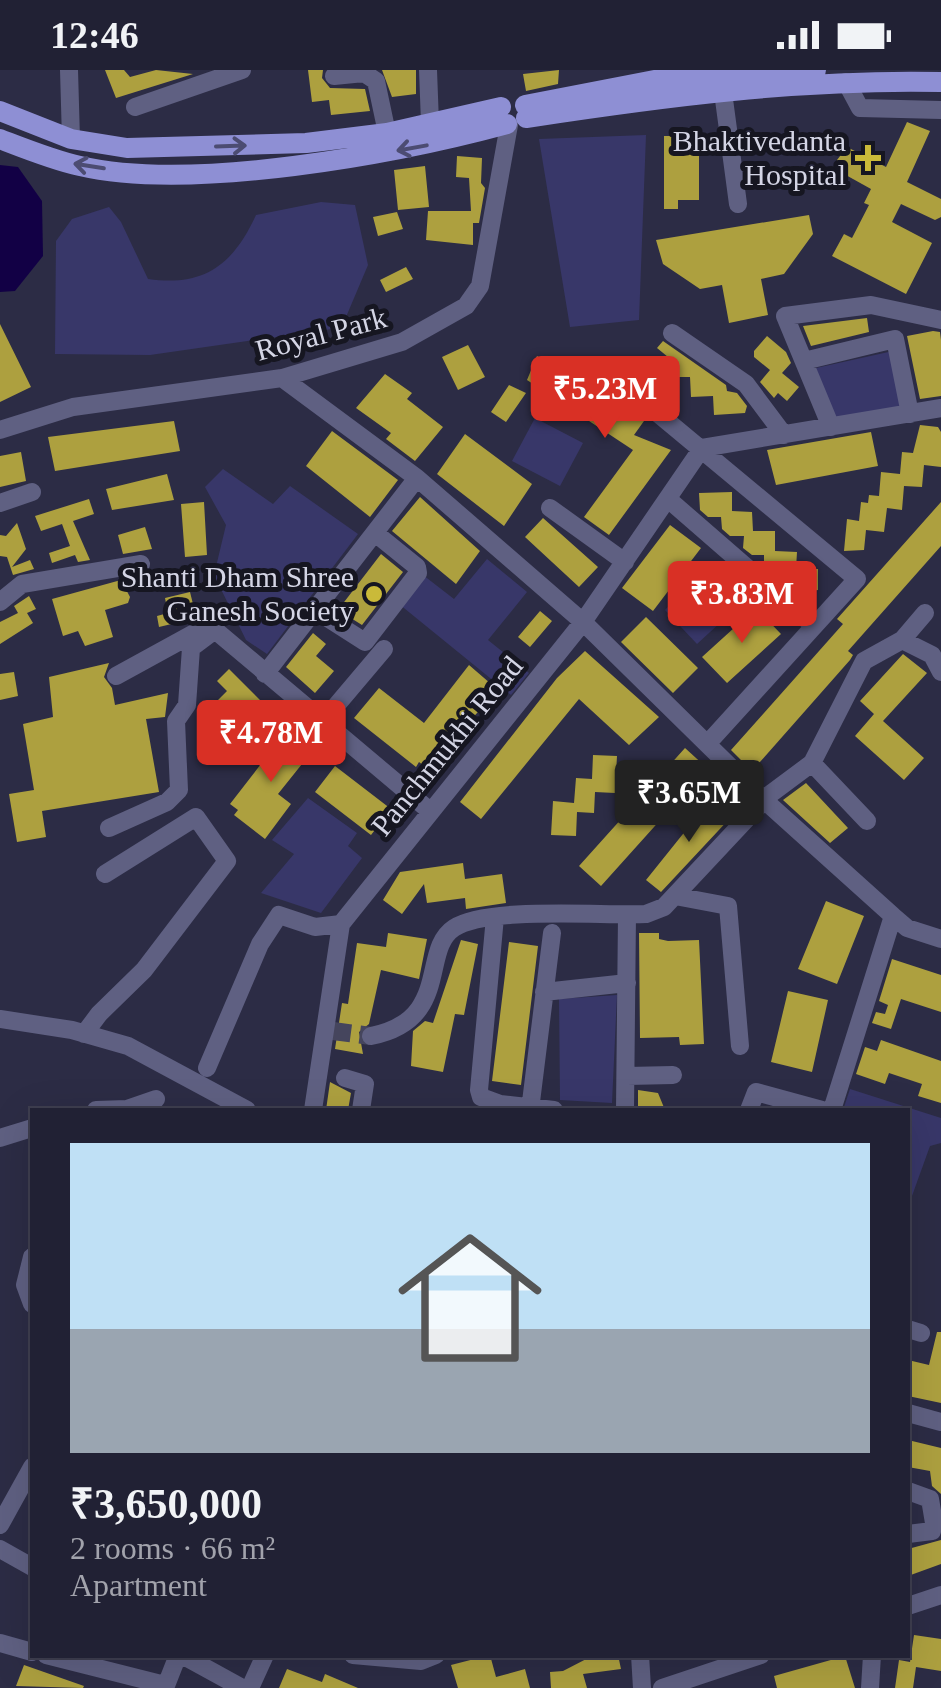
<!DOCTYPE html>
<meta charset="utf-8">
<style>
:root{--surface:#212134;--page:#29293c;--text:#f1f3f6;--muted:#a2a3ac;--line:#3e3e4f;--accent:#d93025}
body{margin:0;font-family:Georgia,serif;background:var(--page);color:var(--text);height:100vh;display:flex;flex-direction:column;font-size:38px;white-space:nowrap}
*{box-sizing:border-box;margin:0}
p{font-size:32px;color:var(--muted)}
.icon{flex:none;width:55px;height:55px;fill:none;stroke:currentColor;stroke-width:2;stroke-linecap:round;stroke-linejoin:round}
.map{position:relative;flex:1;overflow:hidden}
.drawer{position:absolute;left:30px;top:1038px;width:880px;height:550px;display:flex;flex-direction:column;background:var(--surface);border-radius:0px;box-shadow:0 10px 40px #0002,0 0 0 2px var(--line)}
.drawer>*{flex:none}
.price{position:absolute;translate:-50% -85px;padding:0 22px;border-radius:10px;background:var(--accent);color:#fff;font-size:32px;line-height:65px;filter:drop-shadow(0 2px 5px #0008)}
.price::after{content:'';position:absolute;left:50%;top:60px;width:30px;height:22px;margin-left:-15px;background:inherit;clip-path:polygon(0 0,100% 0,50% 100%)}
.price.on{background:#222;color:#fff}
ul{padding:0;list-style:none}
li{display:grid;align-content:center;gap:20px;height:530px;padding:0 40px}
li+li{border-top:2px solid var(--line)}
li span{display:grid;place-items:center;height:310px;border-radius:0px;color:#555}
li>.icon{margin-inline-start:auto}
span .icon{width:180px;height:180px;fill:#fffc;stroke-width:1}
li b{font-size:42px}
.status{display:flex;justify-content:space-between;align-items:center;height:70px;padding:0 50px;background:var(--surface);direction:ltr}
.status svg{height:28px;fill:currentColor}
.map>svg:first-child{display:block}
</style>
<div class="status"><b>12:46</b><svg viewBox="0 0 49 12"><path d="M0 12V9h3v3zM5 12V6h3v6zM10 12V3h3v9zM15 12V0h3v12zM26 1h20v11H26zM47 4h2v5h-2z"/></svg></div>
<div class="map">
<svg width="941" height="1618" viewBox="0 0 941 1618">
<rect width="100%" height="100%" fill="#2c2c45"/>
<path fill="#383769" d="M646 65 639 250 570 257 539 69Z
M321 132 355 135 368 195 346 247 332 259 150 285 55 284 56 171 72 149 109 137 121 152 148 209C204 217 233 195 256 145Z
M893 281 904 340 834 352 816 298Z
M535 348 583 373 560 416 512 391Z
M223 399 273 434 290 416 358 464 267 584 246 570 214 505 226 455 205 417Z
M487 489 527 522 488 570 529 603 511 625 399 534 423 505 454 529Z
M710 492 746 529 697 574 665 540Z
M308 728 357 763 348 776 362 788 321 843 261 823 294 784 272 770Z
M617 925 612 1033 560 1030 559 929Z
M850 1019 941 1048V1073L930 1076 908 1137V1040H843Z"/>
<path fill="#120045" d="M0 95 18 97 42 131 43 186 15 221 0 222Z"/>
<path fill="#ada03f" d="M105 0H124L130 7 156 0 193 4 116 28Z
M308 0H323L322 8 330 18 365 19 370 41 331 45 329 30 312 32Z
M382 0H416V24L392 27Z
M559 0 558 14 526 21 523 4Z
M907 52 930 61 907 112 941 129V147L935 150 901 134 892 152 932 173 906 224 832 186 844 164 852 168 869 135 864 133 871 119 835 99 837 90 847 77 886 97Z
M664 66H699V130H678V139H664Z
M457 86 482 88 481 113 485 118 479 153H473V175L426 170 428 141H471L469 108 456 107Z
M425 96 429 137 398 140 394 100Z
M397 142 403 159 378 166 373 147Z
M809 145 813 164 784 204 761 209 768 245 729 253 722 215 700 219 663 194 656 170Z
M406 197 413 209 386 222 380 210Z
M867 248 869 262 811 276 803 256Z
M0 254 31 317 0 332Z
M933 261 940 262 941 270V326L920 329 907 266Z
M767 266 786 282 791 293 782 303 799 317 787 331 778 323 774 328 760 312 770 300 754 287V281Z
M663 271 726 315 727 321 737 323 747 336 745 343 714 345 713 326 691 327 690 307H669L668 287 657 278Z
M468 275 485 307 458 320 442 287Z
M537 286 644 351 634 365 671 380 609 465 584 447 633 380 527 310Z
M385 304 412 323 407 329 443 357 415 391 386 369 391 363 356 338Z
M509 315 526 323 506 352 491 342Z
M174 351 180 381 55 401 48 367Z
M920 355 938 357 941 362V397L924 395 922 417 904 416 902 440 887 438 884 462 866 460 864 480 844 481 847 449 859 451 861 432 868 433 869 425 879 426 881 402 900 404 902 382 913 383Z
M332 361 398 410 370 447 306 396Z
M871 362 878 396 776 415 767 380Z
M465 364 532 414 504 456 437 404Z
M21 382 26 411 0 417V386Z
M167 404 174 430 112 440 106 419Z
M732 422V441L752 442 753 461H775V481L797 482 796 499H818V520L796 523 788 514 787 503H773L764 496V485H752L743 478 744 466H730L722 459 721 447H708L700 440 699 423Z
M420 427 480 481 456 514 392 461Z
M89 429 94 444 73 451 90 490 78 492 75 485 52 493 49 483 70 476 62 454 41 461 35 446Z
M204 432 207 485 185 487 181 434Z
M941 432V476L848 581 853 585 850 590 752 701 731 680 843 554 837 549Z
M543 448 598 497 579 517 525 467Z
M17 453 26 479 12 497 30 490 34 499 13 505 7 487 0 486V465L6 466Z
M670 455 701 478 653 541 622 518Z
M145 457 152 479 123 484 118 465Z
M381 484 403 502 362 555 338 540Z
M121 510 130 527 128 533 105 540 113 567 85 576 78 561 63 566 52 529Z
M190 522 193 534 181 536 184 551 159 557 157 546 168 543 165 528Z
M29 526 36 539 27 543 33 553 0 574V552L18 543 14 536Z
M756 538 781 564 727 613 702 587Z
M540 541 552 551 530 577 518 567Z
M646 547 698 598 673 623 621 572Z
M313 563 326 574 316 586 334 601 315 623 286 597Z
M585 581 659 647 629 675 579 629 481 749 460 732 557 608Z
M903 584 927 603 883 651 924 688 904 710 855 666 874 644 860 631Z
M109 593 104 607 112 618 115 635 168 623 165 647 146 649 159 722 42 741 46 767 17 772 9 724 34 720 23 654 53 647 49 607Z
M469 595 498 620 467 654 464 652 428 699 419 692 416 697 354 648 379 618 424 653Z
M229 599 268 638 230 675 211 655 227 639 218 630 227 621 217 611Z
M14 602 18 626 0 630V604Z
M288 659 314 679 278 724 291 734 265 769 234 745 238 740 230 734Z
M685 678 707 698 601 816 579 796Z
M593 685 617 686 615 723 595 722 594 743 577 742 576 766 551 765 553 731 574 733 576 708 592 709Z
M335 696 391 739 371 765 315 722Z
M806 713 848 758 830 773 783 730Z
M711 729 732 746 661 822 646 810Z
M463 793 465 809 502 804 506 833 466 839 465 828 427 833 424 814 402 844 383 830 400 802Z
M826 831 864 846 837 914 798 899Z
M388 863 427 869 419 909 381 900 369 954 359 962 363 984 335 979 342 933 348 934 357 873 386 877Z
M639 863H659V869L668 871 699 870 704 974 680 975 679 967 640 968Z
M461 870 478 874 464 945 455 944 443 1002 411 996 413 961 425 951 433 953Z
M509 872 538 876 521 1015 492 1011Z
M892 889 941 905V942L901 929 891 959 872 953 876 942 885 944 888 935 879 931Z
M788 921 828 930 812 1002 771 992Z
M881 970 941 991V1033L918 1026 922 1014 889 1003 885 1014 856 1004 865 977 877 981Z
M330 1012 351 1023 348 1040H326Z
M638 1020 658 1023 665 1040H638Z
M937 1262H941V1333L908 1326V1290L929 1295Z
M908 1370 941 1378V1424L932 1416 930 1401 908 1397Z
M941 1470V1494L908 1506V1479Z
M914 1565 941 1569V1601L916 1597 913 1618H895L899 1590 910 1592Z
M490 1585 496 1607 525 1599 530 1618H458L451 1595Z
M594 1585H618L621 1599 583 1604 587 1618H551L550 1602 563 1601Z
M845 1586 855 1618H777L774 1606Z
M24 1595 84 1616 83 1618 16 1616Z
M287 1599 322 1612 325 1604 358 1618H279Z"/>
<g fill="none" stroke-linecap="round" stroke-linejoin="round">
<path stroke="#45455d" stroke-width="18" stroke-dasharray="18 9" stroke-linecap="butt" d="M333 961 371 966"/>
<path stroke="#5f6082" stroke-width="18" d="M69 0 71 69
M428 0 430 53
M334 6 364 3 376 11 387 63
M730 12 723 22 738 134
M846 12 860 38 941 40
M135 37 242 0
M672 263 746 314 784 365
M804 291 895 269 910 344
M602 297 857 509 708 673
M282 308 417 408 583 552 764 730 893 846 907 858 941 869
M831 357 785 246 871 235 941 250
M0 360 73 337 282 308 402 272 466 236 480 216 509 55
M702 378 941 338
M668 429 814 556
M0 433 32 422
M550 438 625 492
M0 532 22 514 141 494
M315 540 365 572 418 503 417 497 375 463
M902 570 932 585 941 602
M265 604 417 408
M116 606 209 555 430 741
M324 650 384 579
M812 693 867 751
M109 758 167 732 179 720 176 651 187 635 191 578 211 563
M675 826 728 836 740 976
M495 847 479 1020 481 1027 500 1034 554 1040
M544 922 627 913
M0 949 72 960 128 976 247 1040
M84 964 99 944 144 900 227 791 196 747 105 804
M371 966C452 950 420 880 454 858 487 836 603 846 646 844L664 837 769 725 812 693 864 591 902 570 925 543
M207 998 260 874 279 845 315 857 341 854
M627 1006 673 1005
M345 1008 365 1014 361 1040
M96 1040 127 1039 156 1029
M313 1040 341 854 583 552 702 378
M530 1040 552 863
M625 1040 627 845
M749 1040 756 1022 822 1040
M832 1040 893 846
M0 1068 32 1058
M32 1187 25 1215 32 1234
M908 1259 921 1263
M908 1343 941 1352
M908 1421 930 1429 934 1453
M0 1455 32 1397
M908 1464 932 1461 934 1453H940
M0 1479 32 1497
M908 1536 941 1525
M0 1573 32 1582
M46 1585 165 1615
M182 1585 242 1618
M353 1585 421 1591 436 1585
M640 1585 642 1618
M165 1618 178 1585
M250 1618 265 1585
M662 1618 761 1585
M870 1618 872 1585"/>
<path stroke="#8e8fd4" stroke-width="20" d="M525 35 660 9 816 0
M0 41 71 69 127 78 306 73 387 63 501 37
M526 48C664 27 801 9 941 12
M0 69C26 79 53 90 80 96 192 122 396 84 507 54"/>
</g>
<defs><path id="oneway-shaft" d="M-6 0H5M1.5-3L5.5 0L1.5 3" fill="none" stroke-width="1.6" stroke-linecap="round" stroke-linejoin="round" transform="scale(2.5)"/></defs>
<g stroke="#4c4c72">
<use href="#oneway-shaft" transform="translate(231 76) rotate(-2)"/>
<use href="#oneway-shaft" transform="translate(412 78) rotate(170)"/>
<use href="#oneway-shaft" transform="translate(89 96) rotate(-171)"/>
</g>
<g fill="#caba39" stroke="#161621" stroke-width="4">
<path d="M863 73h10v10h10v10h-10v10h-10v-10h-10v-10h10z"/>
<circle cx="374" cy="524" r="10"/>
</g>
<g text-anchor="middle" stroke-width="10" stroke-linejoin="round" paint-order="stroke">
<g font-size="30" fill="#d4d5e5" stroke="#161621" text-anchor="end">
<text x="846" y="81">Bhaktivedanta<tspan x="846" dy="34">Hospital</tspan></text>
<text x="354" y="517">Shanti Dham Shree<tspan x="354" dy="34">Ganesh Society</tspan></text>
</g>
<g font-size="30" fill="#d4d5e5" stroke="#161621">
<text transform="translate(321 264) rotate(-15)" y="10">Royal Park</text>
<text transform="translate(447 676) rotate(-51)" y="10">Panchmukhi Road</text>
</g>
</g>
</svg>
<b class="price" style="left:605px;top:371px">₹5.23M</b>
<b class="price" style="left:742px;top:576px">₹3.83M</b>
<b class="price" style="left:271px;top:715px">₹4.78M</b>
<b class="price on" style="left:689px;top:775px">₹3.65M</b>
<section class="drawer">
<ul>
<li><span style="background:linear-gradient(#bfe0f5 60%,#9aa5b1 0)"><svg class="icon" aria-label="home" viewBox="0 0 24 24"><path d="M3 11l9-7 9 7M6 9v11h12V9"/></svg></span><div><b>₹3,650,000</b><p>2 rooms · 66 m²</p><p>Apartment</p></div></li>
</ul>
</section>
</div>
